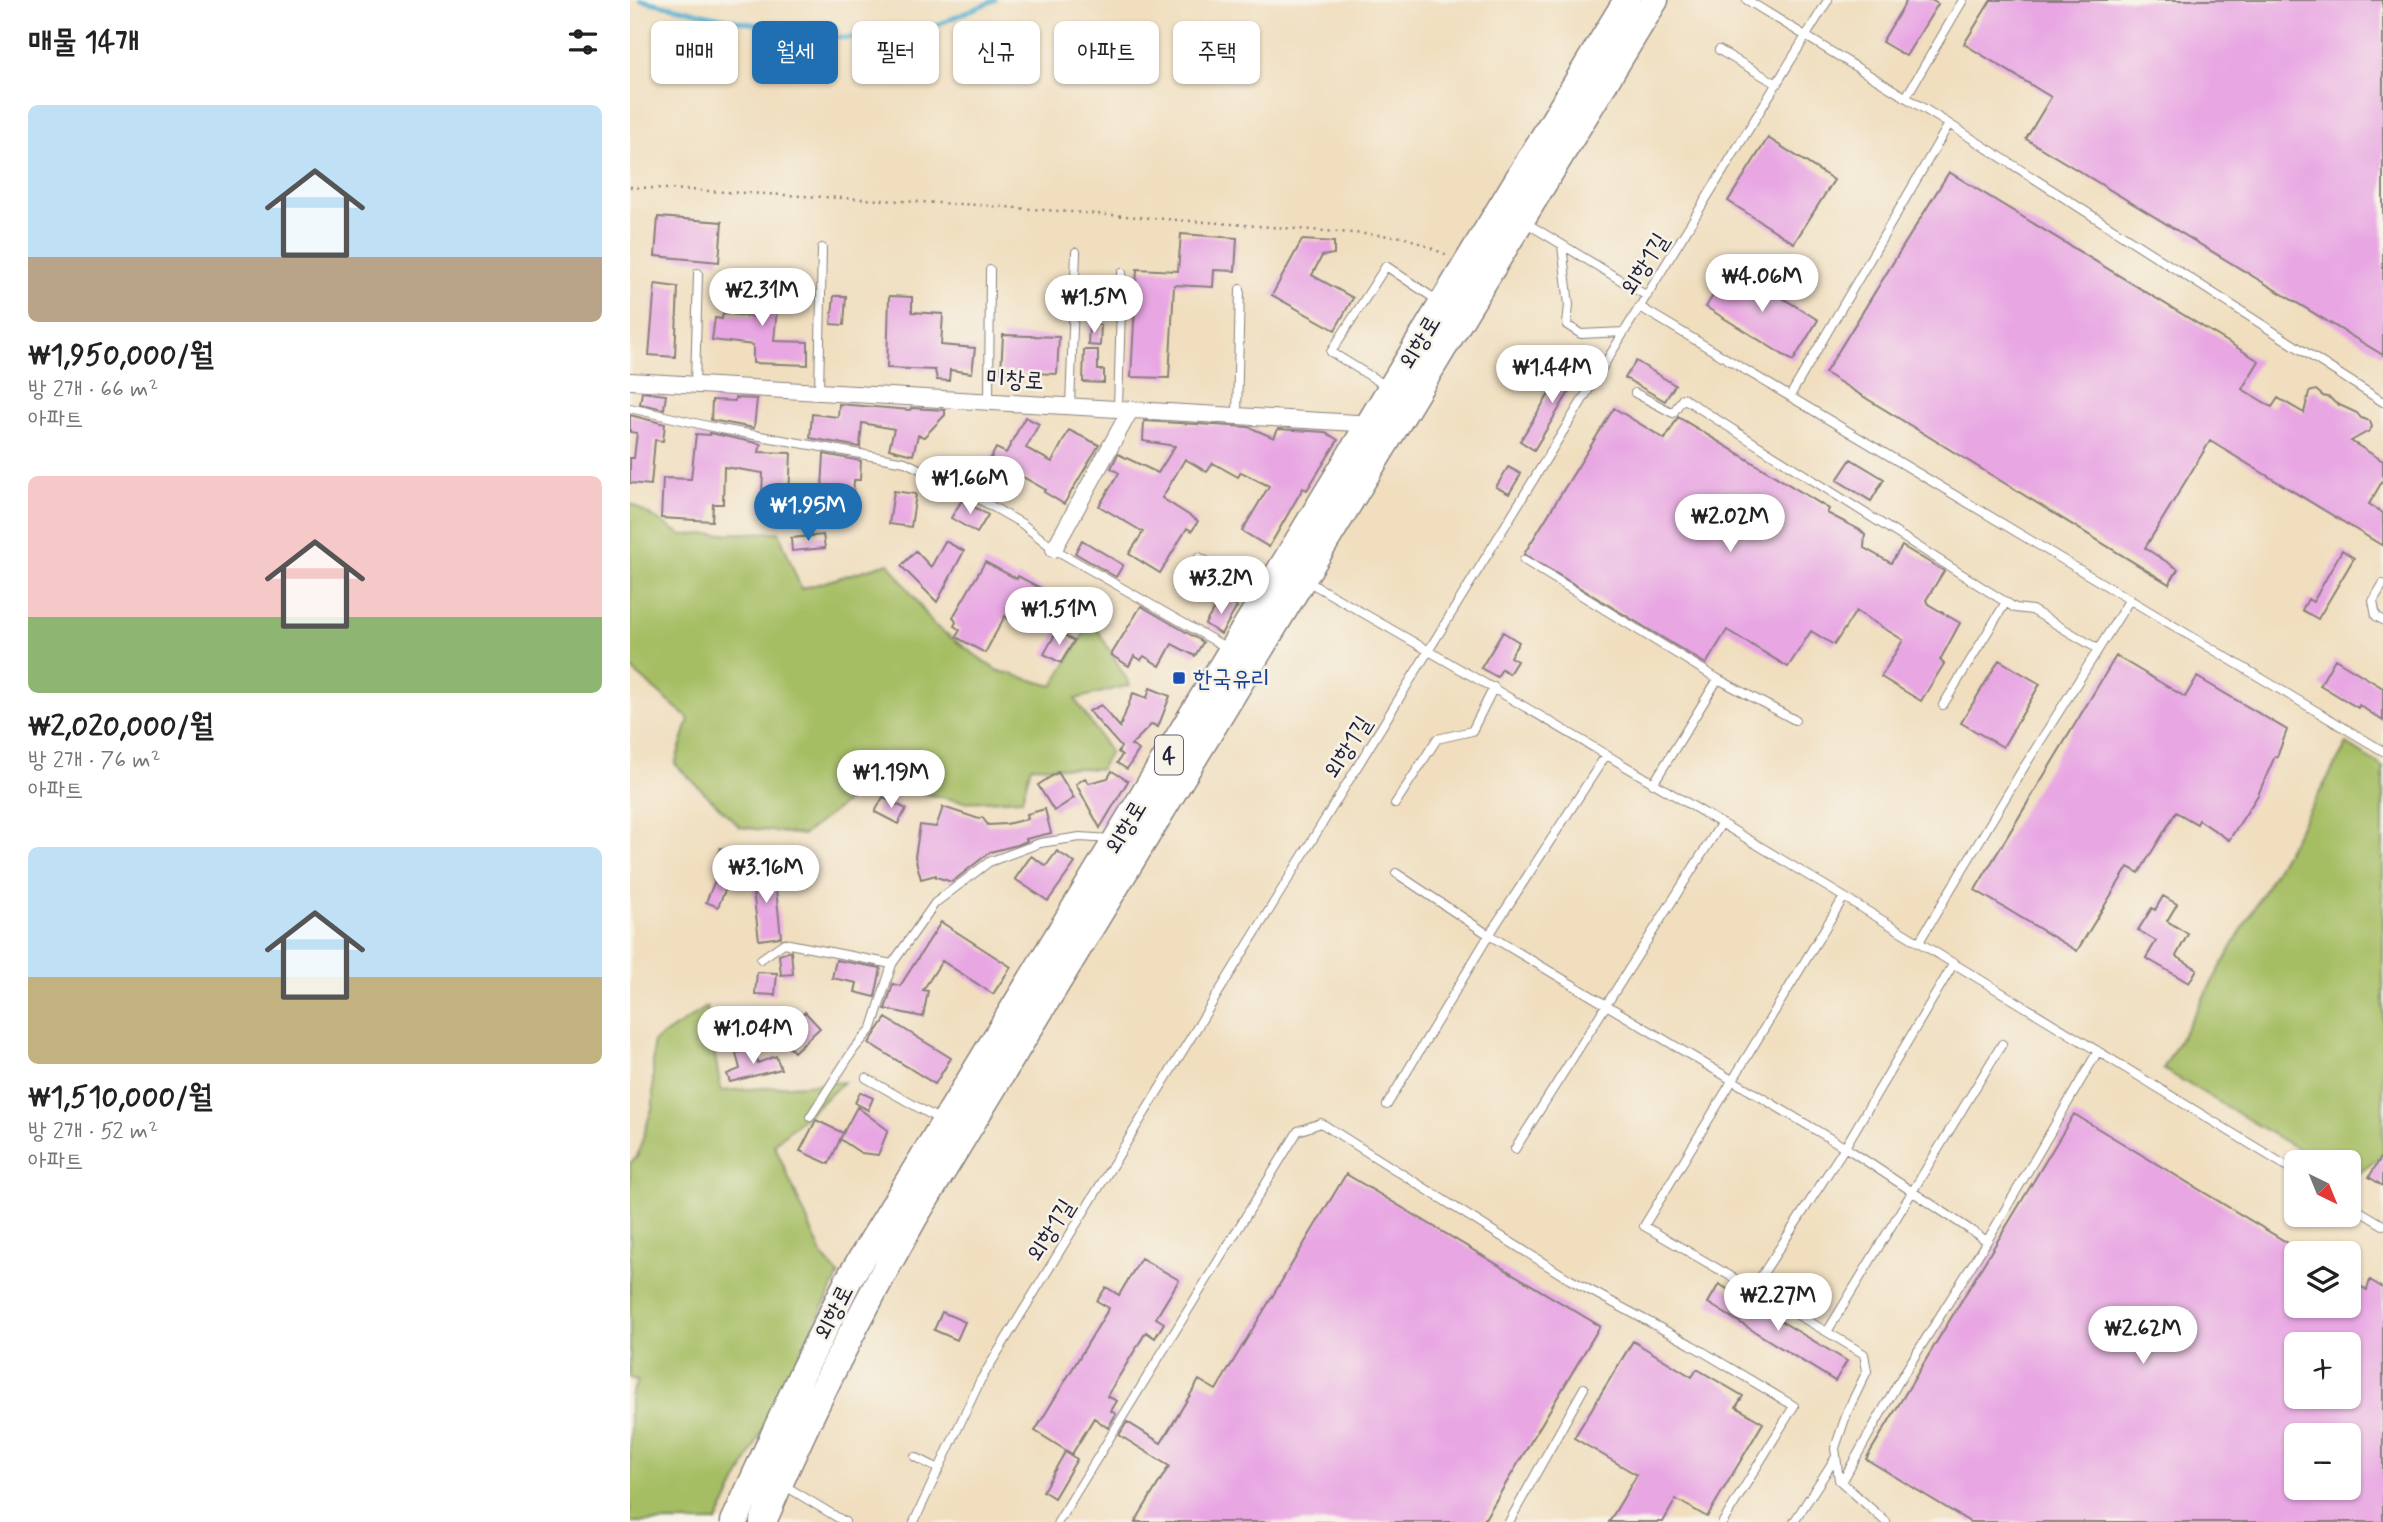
<!DOCTYPE html>
<html lang="ko">
<meta charset="utf-8">
<style>
:root{--surface:#fff;--page:#f2f2f2;--text:#222;--muted:#767676;--accent:#1f6fb2}
body{margin:0;font-family:Mynerve,"Poor Story",sans-serif;background:var(--page);color:var(--text);height:100vh;display:flex;flex-direction:column;font-size:26px;white-space:nowrap}
*{box-sizing:border-box;margin:0}
p{font-size:23px;color:var(--muted)}
.icon{flex:none;width:38px;height:38px;fill:none;stroke:currentColor;stroke-width:2;stroke-linecap:round;stroke-linejoin:round}
.map{position:relative;flex:1;overflow:hidden}
.sheet{display:flex;flex-direction:column;background:var(--surface);width:630px}
.sheet>*{flex:none}
.guide{position:absolute;left:21px;top:21px;width:665px;height:63px;display:flex;gap:14px}
.needle{width:46px;rotate:137deg}
.buttons{position:absolute;left:1654px;top:1150px;display:grid;gap:14px}
.buttons a{display:grid;place-items:center;width:77px;height:77px;border-radius:10px;background:var(--surface);box-shadow:0 2px 5px #0004;font-size:35px}
.price{position:absolute;translate:-50% -60px;padding:0 16px;border-radius:24px;background:#fff;color:#222;font-size:23px;line-height:46px;filter:drop-shadow(0 2px 4px #0008)}
.price::after{content:'';position:absolute;left:50%;top:42px;width:21px;height:16px;margin-left:-10px;background:inherit;clip-path:polygon(0 0,100% 0,50% 100%)}
.price.current{background:var(--accent);color:#fff}
ul{padding:0;list-style:none}
li{display:grid;align-content:center;gap:14px;height:371px;padding:0 28px}
li span{display:grid;place-items:center;height:217px;border-radius:10px;color:#555}
li>.icon{margin-inline-start:auto}
span .icon{width:126px;height:126px;fill:#fffc;stroke-width:1}
li b{font-size:30px}
h2{display:flex;justify-content:space-between;align-items:center;height:84px;padding:0 28px;font-size:30px}
.chip{padding:0 24px;border-radius:10px;background:var(--surface);box-shadow:0 2px 5px #0004;font-size:24px;line-height:63px}
.chip.current{background:var(--accent);color:#fff}
main{display:flex;flex:1;min-height:0}
.map>svg:first-child{display:block}
</style>
<main>
<section class="sheet">
<h2>매물 14개<svg class="icon" aria-label="filters" viewBox="0 0 24 24"><path d="M4 7h16M4 17h16"/><circle cx="9" cy="7" r="2"/><circle cx="15" cy="17" r="2"/></svg></h2>
<ul>
<li><span style="background:linear-gradient(#bfe0f5 70%,#b9a48a 0)"><svg class="icon" aria-label="home" viewBox="0 0 24 24"><path d="M3 11l9-7 9 7M6 9v11h12V9"/></svg></span><div><b>₩1,950,000/월</b><p>방 2개 · 66 m²</p><p>아파트</p></div></li>
<li><span style="background:linear-gradient(#f6c9c9 65%,#8fb573 0)"><svg class="icon" aria-label="home" viewBox="0 0 24 24"><path d="M3 11l9-7 9 7M6 9v11h12V9"/></svg></span><div><b>₩2,020,000/월</b><p>방 2개 · 76 m²</p><p>아파트</p></div></li>
<li><span style="background:linear-gradient(#bfe0f5 60%,#c2b280 0)"><svg class="icon" aria-label="home" viewBox="0 0 24 24"><path d="M3 11l9-7 9 7M6 9v11h12V9"/></svg></span><div><b>₩1,510,000/월</b><p>방 2개 · 52 m²</p><p>아파트</p></div></li>
</ul>
</section>
<div class="map">
<svg width="1753" height="1522" viewBox="0 0 1753 1522">
<rect width="100%" height="100%" fill="#f7f3e8"/>
<filter id="ink" filterUnits="userSpaceOnUse"><feTurbulence type="fractalNoise" baseFrequency=".0143" numOctaves="2"/><feDisplacementMap in="SourceGraphic" scale="14" xChannelSelector="R" yChannelSelector="G"/><feConvolveMatrix kernelMatrix="1 2 1 2 8 2 1 2 1" color-interpolation-filters="sRGB"/></filter>
<filter id="wash" filterUnits="userSpaceOnUse"><feTurbulence type="fractalNoise" baseFrequency=".00686" numOctaves="4" result="noise"/><feDisplacementMap in="SourceGraphic" scale="28" xChannelSelector="R" yChannelSelector="G"/><feGaussianBlur stdDeviation="1.57" result="paint"/><feColorMatrix in="noise" values="0 0 0 0 0 0 0 0 0 0 0 0 0 0 0 0 0 1.4 0 .05"/><feComposite in="paint" operator="in"/></filter>
<g filter="url(#wash)">
<rect width="100%" height="100%" fill="#f0debe"/>
<path fill="#a6be64" stroke="#647050" stroke-width="2" d="M0 503 52 535 149 532 171 589 259 563 304 625 366 670 423 686 462 620 500 685 445 699 480 752 470 769 401 766 392 799 335 802 241 783 173 835 110 827 45 764 59 719 0 668Z
M1717 744 1753 767V1155L1720 1180 1718 1162H1690L1533 1069Z
M77 1007 91 1091 214 1082 144 1144 193 1257 209 1275 87 1522H0V1396L8 1381 0 1378V1163L7 1157 23 1105V1042Z"/>
<g fill="none" stroke-linecap="round" stroke-linejoin="round">
<path stroke="#51afcf" stroke-width="4.5" d="M10 0 112 22 214 38 281 36 365 0"/>
</g>
<g id="blocks">
<path fill="#e8a6e3" fill-rule="evenodd" d="M1277 0H1301L1308 4 1276 56 1252 42Z
M1361 0H1753V355L1396 139 1421 97 1334 44Z
M1138 138 1204 180 1164 243 1098 201Z
M1319 172 1629 361 1612 389 1642 407 1648 398 1674 413 1679 392 1686 390 1693 396 1700 398 1705 403 1727 413 1731 418 1740 421 1742 427 1739 431 1721 441 1753 461V480L1739 504 1753 513V546L1580 441 1515 548 1548 569 1539 584 1195 373Z
M28 217 92 222 89 262 25 256Z
M551 234 607 238 605 271 584 270 583 287 544 285 539 378 501 377 507 269 548 271Z
M672 240 704 242V254L692 256 682 275 723 298 705 330 642 295Z
M1101 266 1188 320 1163 361 1076 307Z
M128 273 150 275 144 341 178 342V365L123 363V345L82 340 85 318 92 319 93 313 124 317Z
M25 284 48 287 45 357 19 355Z
M458 284 471 285 470 299 457 298Z
M204 296H216L214 325 201 324Z
M259 296 282 297V312L313 314 311 345 345 348 342 373 320 370 319 381 307 380 305 370 257 368Z
M459 324 471 325 470 346 458 345Z
M373 335 429 337 427 374 371 372Z
M454 350H468V370H474V383L453 382Z
M940 360 953 369 904 450 890 441Z
M1006 361 1045 385 1035 401 995 378Z
M12 392 36 395 34 409 10 404Z
M105 398 127 399 124 428 81 420 82 400 105 401Z
M209 404 280 410 281 408 315 410V415L294 437 288 435 283 455 259 449 264 429 232 423 230 447 180 438 182 414 208 417Z
M984 408 1035 439 1048 417 1199 509 1197 513 1230 530 1235 535 1234 548 1261 563 1272 546 1314 571 1296 600 1298 604 1330 623 1310 660 1314 664 1291 701 1251 677 1273 640 1226 611 1204 645 1181 631 1158 667 1097 630 1076 664 894 554Z
M0 415 35 424 33 441 25 440 21 485 0 483V458H4L7 433 0 432Z
M395 417 409 424 396 448 422 462 439 430 469 445 434 504 414 492 416 490 375 467 368 481 353 473 366 448 376 453Z
M514 421 619 427 644 438 648 429 695 432 708 440 677 490 673 488 639 547 612 531 639 486 611 472 608 477 583 463 577 472 555 459 532 498 568 521 562 531 557 528 530 573 499 554 513 532 469 506 489 473 481 468 488 454 528 473 545 446 513 441Z
M80 433 131 444 129 452 161 453 159 496H150L149 514H131L133 473 94 467 93 504H83L82 521 31 518 33 478 61 479 66 434 80 435Z
M194 454 231 461 230 480H224L223 500 217 499 216 508 191 507Z
M1221 459 1254 479 1241 501 1207 480Z
M878 467 891 474 879 494 866 487Z
M264 491 286 494 281 527 259 524Z
M332 500 358 515 347 533 321 518Z
M193 535 195 548 162 551 161 538Z
M452 540 493 565 486 577 445 553Z
M315 541 334 551 307 602 271 566 286 551 301 567Z
M1712 550 1724 558 1688 619 1672 610 1678 599 1683 602Z
M355 562 387 579 388 576 414 590 411 595 449 614 439 634 386 605 378 619 375 616 355 653 326 637 330 630 324 626 326 622 323 617Z
M591 597 607 607 591 634 575 624Z
M511 606 573 642 565 656 542 644 530 666 514 656 511 660 504 656 499 666 481 655Z
M427 631 444 641 431 663 414 654Z
M873 632 889 642 880 657 887 661 879 674 872 669 867 677 851 668Z
M1486 656 1555 697 1567 677 1657 730 1647 757 1645 756 1628 795 1599 840 1569 820 1567 824 1546 812 1509 873 1498 867 1447 951 1345 890Z
M1705 659 1753 688V721L1729 705 1728 708 1690 685Z
M1369 660 1410 684 1373 747 1331 723Z
M520 688 540 696 528 727 522 724 501 745 509 750 497 769 487 763 492 755 488 752 491 747 459 711 471 705 490 727 503 693 517 698Z
M482 771 498 781 470 828 446 784 455 778 459 783 478 778Z
M428 772 444 798 424 811 408 785Z
M253 797 276 809 268 824 245 812Z
M313 807 349 819 352 817 358 825 376 824 398 819 397 814 415 809 421 833 396 839 397 841 387 845 360 852 322 882 306 877V875L291 879 285 857 290 825 306 827Z
M90 848 120 859 114 875 103 871 88 907 76 902 91 866 84 864Z
M427 851 445 863 418 901 385 879 401 856 416 866Z
M144 871 151 937 129 940 121 874Z
M1533 896 1547 904 1537 921 1558 934 1546 956 1567 969 1559 983 1516 958 1526 941 1508 930 1522 908 1525 910Z
M311 922 381 967 363 994 312 961 293 990 298 991 293 1017 255 1009 263 984 270 986Z
M161 951 163 974 151 975 149 955Z
M206 960 251 968 245 997 225 992 227 983 202 978Z
M127 972 147 973 145 995 125 994Z
M175 1012 190 1028 164 1052 146 1033 161 1020 164 1023Z
M256 1018 321 1058 305 1084 239 1043Z
M124 1048 128 1063 146 1056 151 1069 100 1082 97 1074 110 1069 106 1053Z
M230 1092 243 1098 238 1110 225 1103Z
M227 1107 258 1130 248 1155 231 1153 210 1139Z
M1444 1114 1666 1248V1306H1718V1279L1737 1290 1740 1280 1753 1288V1522H1340L1236 1459ZM1666 1344H1718V1396H1666ZM1666 1435H1718V1488H1666Z
M186 1120 213 1133 199 1164 170 1151Z
M1753 1154V1186L1739 1177Z
M716 1174 970 1326 853 1522H505L539 1466 489 1435 497 1422 531 1443 569 1380 586 1390Z
M511 1258 549 1280 526 1318 534 1323 525 1338 516 1332 477 1396 487 1401 481 1411 486 1414 478 1428 464 1418 442 1454 405 1431 479 1308 467 1301 476 1287 489 1295Z
M1089 1284 1217 1361 1205 1381 1078 1303Z
M312 1312 335 1322 327 1340 304 1330Z
M1003 1341 1062 1377 1067 1369 1113 1396 1106 1407 1133 1423 1077 1517 1046 1499 1033 1522H979L1007 1475 944 1438Z
M435 1452 447 1459 424 1498 413 1491Z"/>
</g>
</g>
<g filter="url(#ink)">
<use href="#blocks" fill-opacity="0" stroke="#89807c" stroke-width="2"/>
<g fill="none" stroke-linecap="round" stroke-linejoin="round">
<defs>
<path id="service" d="M1117 0 1319 124 1753 402
M1089 50 1147 84
M1276 97 1333 0
M893 221 1017 296
M932 245 939 305 937 325 951 334 994 332
M1010 307 1753 751
M65 384 68 273
M758 387 701 352 756 266 808 301
M189 391 192 248
M1005 393 1043 413 1053 398 1385 608 1402 610 1468 649
M1160 396 1319 124
M359 401 360 270
M440 405 446 252
M0 408 91 429 275 462 335 491 391 523 424 549 597 648
M488 408 492 273
M607 415 610 289
M569 557 633 594
M894 560 1088 679 1023 784
M677 581C1011 771 1338 972 1666 1172
M1753 584 1743 601 1746 616 1753 620
M1088 679 1165 720
M1313 705 1376 602
M765 804 807 739 842 731 864 687
M766 873 859 935 976 755
M1289 942 1389 775 1500 599
M131 959 154 943 262 964
M236 1078 312 1121
M757 1105 859 935 1221 1151 1357 1241 1468 1051
M180 1117 224 1049 242 1028 262 964 305 903 359 862 410 843 450 837 481 839
M885 1149 1091 824
M1718 1204 1753 1225
M1123 1289 1215 1147 1324 963
M1197 1332 1014 1226 1214 897
M285 1457 309 1469
M1212 1482 1268 1383 1357 1241
M152 1484 215 1522
M284 1522 350 1381 1198 0
M428 1522 668 1131 691 1123 939 1279 1060 1344 1164 1406 1093 1522
M879 1522 954 1388
M1164 1522 1206 1457
M1256 1522 1209 1480 1205 1448 1218 1410 1237 1371 1234 1354 1197 1332 1372 1044"/>
<path id="minor" d="M0 381 744 424
M424 549 501 409"/>
<path id="primary" d="M104 1522 174 1369 219 1279 997 0
M133 1522C177 1417 228 1317 284 1218L1025 0"/>
</defs>
<use href="#service" stroke="#89807c" stroke-width="10"/>
<use href="#minor" stroke="#89807c" stroke-width="18"/>
<use href="#primary" stroke="#89807c" stroke-width="29"/>
<path stroke="#89807c" stroke-width="2.5" stroke-dasharray="2 5" stroke-linecap="butt" d="M0 187 348 205 775 237 817 255"/>
<use href="#service" stroke="#fff" stroke-width="8"/>
<use href="#minor" stroke="#fff" stroke-width="16"/>
<use href="#primary" stroke="#fff" stroke-width="26"/>
</g>
</g>
<rect fill="#1a4fb4" stroke="#f7f3e8" stroke-width="2.5" x="542" y="671" width="14" height="14" rx="3.5"/>
<g text-anchor="middle" stroke-width="5" stroke-linejoin="round" paint-order="stroke">
<rect fill="#f7f3e8" stroke="#62616f" stroke-width="2" x="525" y="735.5" width="28" height="39" rx="5"/>
<g font-size="23" font-weight="bold" fill="#22223b">
<text x="539" y="763">4</text>
</g>
<g font-size="24" fill="#22223b" stroke="#f7f3e8">
<text transform="translate(1014 264) rotate(-58)" y="8">외항1길</text>
<text transform="translate(789 342) rotate(-59)" y="8">외항로</text>
<text transform="translate(385 379) rotate(3)" y="8">미창로</text>
<text transform="translate(717 747) rotate(-58)" y="8">외항1길</text>
<text transform="translate(495 827) rotate(-59)" y="8">외항로</text>
<text transform="translate(420 1230) rotate(-58)" y="8">외항1길</text>
<text transform="translate(203 1312) rotate(-63)" y="8">외항로</text>
</g>
<g font-size="24" fill="#164399" stroke="#f7f3e8" text-anchor="start">
<text x="563" y="686">한국유리</text>
</g>
</g>
</svg>
<div class="buttons">
<a><svg class="needle" viewBox="-14 -14 28 28"><path d="M0-13l5 13h-10z" fill="#e53935"/><path d="M0 13l5-13h-10z" fill="#767676"/></svg></a>
<a><svg class="icon" aria-label="layers" viewBox="0 0 24 24"><path d="M12 4l9 5-9 5-9-5zM3 14l9 5 9-5"/></svg></a>
<a>+</a>
<a>−</a>
</div>
<b class="price" style="left:1132px;top:314px">₩4.06M</b>
<b class="price" style="left:132px;top:328px">₩2.31M</b>
<b class="price" style="left:464px;top:335px">₩1.5M</b>
<b class="price" style="left:922px;top:405px">₩1.44M</b>
<b class="price" style="left:340px;top:516px">₩1.66M</b>
<b class="price current" style="left:178px;top:543px">₩1.95M</b>
<b class="price" style="left:1100px;top:554px">₩2.02M</b>
<b class="price" style="left:591px;top:616px">₩3.2M</b>
<b class="price" style="left:429px;top:647px">₩1.51M</b>
<b class="price" style="left:261px;top:810px">₩1.19M</b>
<b class="price" style="left:136px;top:905px">₩3.16M</b>
<b class="price" style="left:123px;top:1066px">₩1.04M</b>
<b class="price" style="left:1148px;top:1333px">₩2.27M</b>
<b class="price" style="left:1513px;top:1366px">₩2.62M</b>
<div class="guide">
<a class="chip">매매</a>
<a class="chip current">월세</a>
<a class="chip">필터</a>
<a class="chip">신규</a>
<a class="chip">아파트</a>
<a class="chip">주택</a>
</div>
</div>
</main>
